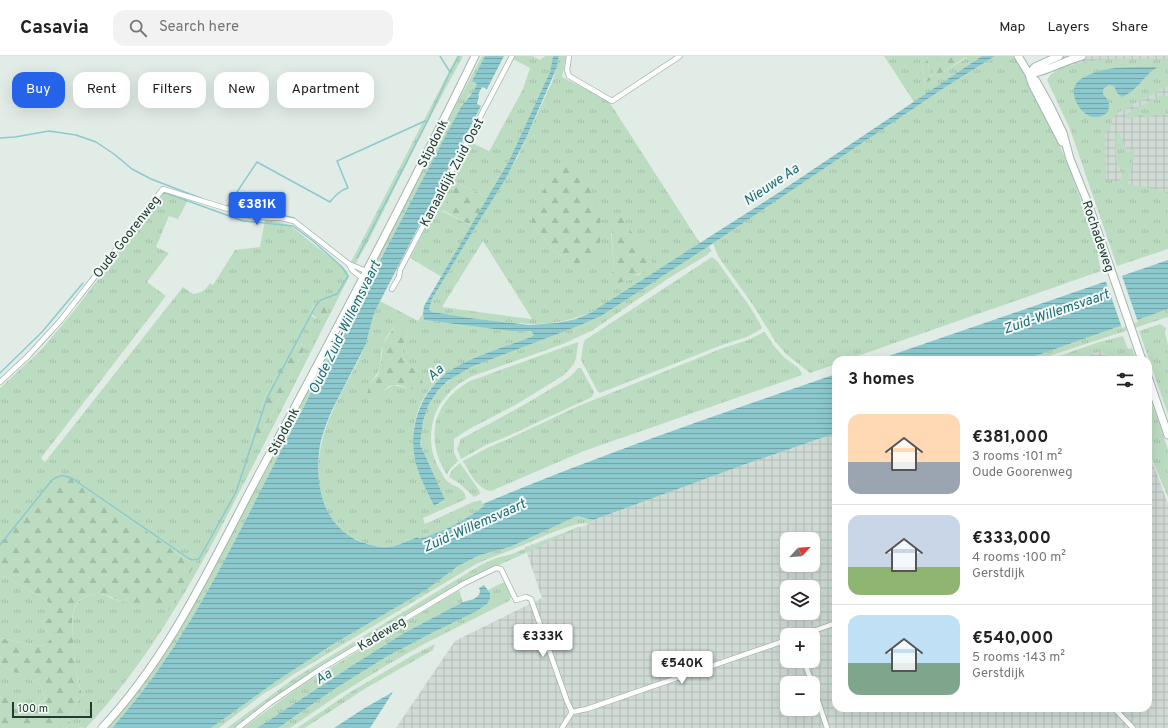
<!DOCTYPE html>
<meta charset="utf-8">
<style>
:root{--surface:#fff;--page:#f2f2f2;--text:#222;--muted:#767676;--line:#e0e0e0;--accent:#2563eb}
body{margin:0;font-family:Overpass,sans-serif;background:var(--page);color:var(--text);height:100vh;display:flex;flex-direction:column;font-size:15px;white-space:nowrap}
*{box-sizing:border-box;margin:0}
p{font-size:13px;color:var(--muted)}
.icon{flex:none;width:22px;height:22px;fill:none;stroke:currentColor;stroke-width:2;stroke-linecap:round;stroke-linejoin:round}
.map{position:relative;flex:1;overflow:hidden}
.side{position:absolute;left:832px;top:300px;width:320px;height:356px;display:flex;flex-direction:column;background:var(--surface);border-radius:12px;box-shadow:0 4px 16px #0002}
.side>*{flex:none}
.top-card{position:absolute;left:12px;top:16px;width:380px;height:36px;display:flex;gap:8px}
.needle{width:26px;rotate:64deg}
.fabs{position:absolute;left:780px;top:476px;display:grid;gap:8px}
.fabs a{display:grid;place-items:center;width:40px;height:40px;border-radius:8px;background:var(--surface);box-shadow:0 4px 16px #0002;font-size:20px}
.scale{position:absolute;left:12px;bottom:10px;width:80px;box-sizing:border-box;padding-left:4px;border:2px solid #233c33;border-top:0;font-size:11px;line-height:14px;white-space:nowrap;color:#233c33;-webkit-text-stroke:3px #f2f8f5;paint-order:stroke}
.price{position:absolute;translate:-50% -34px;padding:0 9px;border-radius:4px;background:#fff;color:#222;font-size:13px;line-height:26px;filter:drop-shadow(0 1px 2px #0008)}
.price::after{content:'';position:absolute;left:50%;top:24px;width:12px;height:9px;margin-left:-6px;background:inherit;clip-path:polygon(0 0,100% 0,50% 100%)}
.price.on{background:var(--accent);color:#fff}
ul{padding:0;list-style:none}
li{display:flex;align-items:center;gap:12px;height:100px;padding:0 16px}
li+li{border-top:1px solid var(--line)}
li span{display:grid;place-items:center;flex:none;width:112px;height:80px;border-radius:12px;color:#555}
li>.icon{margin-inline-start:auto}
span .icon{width:48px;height:48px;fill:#fffc;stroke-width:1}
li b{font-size:17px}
h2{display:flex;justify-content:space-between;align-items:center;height:48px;padding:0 16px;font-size:17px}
.pill{padding:0 14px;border-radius:12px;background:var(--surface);box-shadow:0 4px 16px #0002;font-size:14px;line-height:36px}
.pill.on{background:var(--accent);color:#fff}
header{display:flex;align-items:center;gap:24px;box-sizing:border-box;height:56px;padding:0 20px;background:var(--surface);border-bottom:1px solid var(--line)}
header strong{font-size:19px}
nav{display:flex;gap:22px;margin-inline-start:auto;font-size:14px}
.search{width:280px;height:36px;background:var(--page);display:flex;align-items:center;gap:10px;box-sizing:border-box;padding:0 14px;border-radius:12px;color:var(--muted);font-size:15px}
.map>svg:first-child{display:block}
</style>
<header>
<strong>Casavia</strong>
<div class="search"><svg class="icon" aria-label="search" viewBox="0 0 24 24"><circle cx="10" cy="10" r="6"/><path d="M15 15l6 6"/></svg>Search here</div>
<nav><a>Map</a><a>Layers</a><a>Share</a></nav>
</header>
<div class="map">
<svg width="1168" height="672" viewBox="0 0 1168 672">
<defs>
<pattern id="industrial-grid" width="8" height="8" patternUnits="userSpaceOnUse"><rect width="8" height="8" fill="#d0dbd5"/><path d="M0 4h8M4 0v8" fill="none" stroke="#b2bdb7"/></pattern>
<pattern id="grass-tufts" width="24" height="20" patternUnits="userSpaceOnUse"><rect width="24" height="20" fill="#bcdcc2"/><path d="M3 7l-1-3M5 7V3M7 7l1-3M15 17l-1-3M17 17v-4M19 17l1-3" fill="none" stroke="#a1bea7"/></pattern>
<pattern id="forest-firs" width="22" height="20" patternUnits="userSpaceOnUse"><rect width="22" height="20" fill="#bcdcc2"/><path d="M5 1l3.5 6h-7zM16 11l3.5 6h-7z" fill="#a1bea7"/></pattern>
<pattern id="water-rules" width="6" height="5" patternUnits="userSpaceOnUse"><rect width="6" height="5" fill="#8cc9ce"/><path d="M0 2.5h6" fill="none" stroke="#72a4a8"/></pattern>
</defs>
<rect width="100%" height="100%" fill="#e2ece7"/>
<path fill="url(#industrial-grid)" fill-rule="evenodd" d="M1047 0H1168V187L1129 200Z
M1111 291 1115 304H1076Z
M836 377V652H1148V394L1168 448V672H396L455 585 542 542 525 491 589 468 593 464 746 408ZM787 483H813V509H787ZM787 531H813V557H787ZM787 579H813V605H787ZM787 627H813V653H787Z"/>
<path fill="url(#grass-tufts)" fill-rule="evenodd" d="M457 0H463L425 71 370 182 355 209 351 206Z
M482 0H485L472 25 477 28 473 37 469 39C404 156 343 276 281 395 232 491 185 591 112 672H105L183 566 203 531Z
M515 0H533L540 4 545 0H553L550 16 540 39 509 105 489 142 457 127 442 155 472 170 442 221 410 202 470 86 489 95 490 94 523 33 530 12 513 3Z
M559 0H566L562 21 608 44 700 187 605 249C560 274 528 269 480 263 465 261 447 261 432 256L429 253 432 243 517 102 552 26 557 11ZM531 161 572 210 560 198 555 196 532 167ZM611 174 649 210 639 219 609 220 614 214ZM483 185 532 263H531L442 251Z
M884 0H921L925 27 931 24 927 0H943L937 7V20L966 2V0H982L914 46Z
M995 0H1013C1053 59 1077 132 1100 199L1098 201 1101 215 846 304H836V308L810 317 786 298 775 285 753 249 718 200 713 187 944 32Z
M1108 3H1168V30L1119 56 1112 63 1110 75H1105L1106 124H1112L1114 127C1120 125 1121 123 1122 117 1113 105 1116 91 1116 77L1120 78 1127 96 1135 93 1128 128 1168 136V193L1117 210 1070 73 1047 24C1049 21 1050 18 1053 17 1067 8 1091 5 1108 3ZM1157 11C1144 20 1138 35 1122 41L1117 37 1114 30 1109 29 1103 33V38L1107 42 1099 61H1093L1086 58 1105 14Z
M1163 38 1168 41V58L1155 59 1145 62 1144 58 1128 63 1126 62 1127 58 1131 55Z
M165 136 188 144 178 163 169 160 156 191 169 197 147 226 166 240 41 402 45 406 183 231 193 238C201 237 206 234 210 227L213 229 235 194 260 191 265 164C275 165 284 166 292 171L347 215 349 221C313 291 278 362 242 431 198 516 152 602 86 672 80 672 74 670 69 666L68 663 82 638C76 619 74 604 73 584 72 564 69 541 96 538 105 537 112 544 122 545 132 546 150 544 159 548 162 550 165 553 168 556L197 503 191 505 187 504 71 422 60 418 52 424 0 489V332L41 294 73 256ZM329 242 322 262C316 263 313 262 310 258L313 250ZM301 288 304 289 305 292 257 387 251 382 265 341 291 293 295 292Z
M709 190 711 195 707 199 669 222 593 274 563 288 473 320C442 334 425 364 433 398 435 404 438 412 442 417 443 420 445 423 447 425 455 432 465 431 466 443L423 462 425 468 473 446 481 444 484 450C461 466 446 475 419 483L418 481C409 484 398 490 389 491 375 492 358 485 346 478 332 468 323 452 320 435 311 374 344 339 366 288 369 279 370 270 372 261 374 256 377 250 380 245L418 265 423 258 424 264 510 275H528L533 276 534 279 531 281C507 290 477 299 454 312 401 344 407 402 434 450L445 445 420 388 423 365 429 348 439 333 457 318 471 311 597 262ZM395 270 408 276 402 293 405 306 418 316 406 332C396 329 392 328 384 335L370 327C385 311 378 306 383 289 385 282 391 275 395 270Z
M712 201 717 205 750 251 762 271 761 273 747 281 722 289 600 337 598 336 581 304 583 289 585 284Z
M1168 253V261L1037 304H1024Z
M1160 268 1166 272 1165 277 1168 289V358L1139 275Z
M764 276H765C770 285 775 292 782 299 788 306 801 310 802 319L584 395 491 435C477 433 470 417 463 405L487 392 515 380 576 351 723 292 748 284Z
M1123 280 1128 293 1132 292 1136 304H1110L1106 298 1101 295 1073 304H1048L1099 286Z
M578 286V289L576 302 574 308 564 319 517 348 469 373 454 383V396L458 405 449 414 447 419C424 382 433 346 470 325Z
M578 312H581L594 336 592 341 508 380 486 389 461 403 457 393 461 383C489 368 517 353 544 337 556 329 570 323 578 312Z
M1148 337 1168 393V441L1148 394Z
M460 407 479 434 480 438 474 441 460 428 449 421 452 414Z
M577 460 593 464 589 468C575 464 532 486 516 492 503 498 489 502 476 508L294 618 280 628 263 638 219 672H211L278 624 335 587 426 534 457 510 480 499 510 491Z
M578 471H582L497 510 483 515 469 523 344 597 235 672H227L296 621 479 510 496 502 512 498Z
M0 518 45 543C51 549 53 553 52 561L43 565C44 571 48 576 51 582L46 588 39 590 0 582Z
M502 527H506L511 541 509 545 424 588 387 609 340 638 290 672H278L333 634 386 601 428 579 477 555 487 548 490 537 488 534Z
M459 534 463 546 404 577 353 609 257 672H243L302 629Z
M435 588 433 594 366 632 305 672H297L352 635 413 599Z
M0 609 42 629 41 636 46 642 38 650 33 646 31 647 18 656 0 631Z"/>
<path fill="url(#forest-firs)" d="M921 0H927L931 24 925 27Z
M943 0H966V1L937 20V7Z
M566 99H569C582 117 596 137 600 159 601 168 600 178 600 187 599 202 592 212 577 216L560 198 555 196 532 167 531 161 549 123Z
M457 127 489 142 472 170 442 154Z
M620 159 654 209C644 212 643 219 633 219L630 224 614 228 610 226 609 220 614 214 611 166Z
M329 242 330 250 324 261 318 263 310 257 314 250 317 248Z
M395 270 406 271 408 276 402 293 405 306 418 316 423 327 416 334 398 329 389 330 374 344 367 339 370 327 378 319 381 306 383 288Z
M301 288 304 289 305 292 257 387 251 382 265 341 291 292H295Z
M60 418H65L71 422 187 504 191 505 198 503 168 556C154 542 143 549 125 546 115 544 106 537 96 538 68 541 72 564 73 584 74 603 76 620 82 638L68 663 69 666 81 672H0V631C8 638 11 648 18 656L31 647 33 646 38 650 46 642 41 636 42 629 0 609V582L39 590 46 588 51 582C48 576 44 571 43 565L52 561C53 553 51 549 45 543L0 518V489L52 424Z"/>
<path fill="url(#water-rules)" d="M485 0H504L487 33 482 31 478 39 479 40 477 48 481 50 376 253 373 260 366 288 331 356C326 369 320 383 319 397 316 429 322 463 351 481 361 487 377 492 389 491 398 490 409 484 418 481L419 483C445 475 462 466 484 450L483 448C599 399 717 359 836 318V377L746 408 593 464 577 460 510 491 480 499 458 510 426 534 335 587 278 624 211 672H112C186 590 233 488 283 391 342 277 401 164 461 51L473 36 477 28 472 25Z
M553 0H559L557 11 527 80 506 122 473 175 432 243 429 253 432 256 470 262 529 269 557 267 576 263 592 256 778 137 982 0H995L944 32 709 190 601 260 578 270 471 311 449 324 439 333 429 348 423 365 420 388 445 444 434 450C427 436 420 422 416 408 407 371 421 332 454 312 477 299 507 290 531 281L534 279 531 275H510L424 264 423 258 424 250 509 105 550 16Z
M1158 11C1143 19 1139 34 1122 41L1117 37 1114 30 1109 29 1103 33V38C1109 44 1110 48 1108 56 1105 58 1101 61 1097 61 1083 63 1068 40 1076 28 1079 23 1086 20 1091 18 1107 10 1139 11 1158 11Z
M1168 204V253L1024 304H877Z
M484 529 490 537V542L487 548 477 555 428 579 386 601 333 634 278 672H257L353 609 404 577 463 546 474 543 479 539 480 535 479 532Z
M393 636 370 672H334L363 653Z"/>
<path fill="#e2ece7" d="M1121 217 1138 266 1122 272 1105 223Z"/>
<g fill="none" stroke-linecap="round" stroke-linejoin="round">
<path stroke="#8cc9ce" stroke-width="1.5" d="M440 0 450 16
M0 82 15 81 49 75 76 79 96 86 114 98 132 113 151 123 203 143
M227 151 257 106 330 146C335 140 340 134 348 132L337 105 425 65 427 66 450 16 459 0
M241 155 257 158H277L294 162
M357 202 427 66
M32 299 53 276
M0 317 42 276 83 227
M0 489 52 424C61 418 64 419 73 423L188 502 192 504 199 503 236 436 267 342 316 249 321 244 337 238 348 220 342 211 313 185 293 170 243 165 166 137 162 138 77 247"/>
<defs>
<path id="street" d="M569 0 567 14 569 20 612 45 680 0
M349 208 352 214 362 222
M392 233 399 221 400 214 512 0
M0 326 28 300 61 264 163 133 254 161 281 162 294 165 349 208 366 215
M802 579 836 567
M804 605 812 627
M813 630 827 672
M1114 652 1133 672
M238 672 270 647 319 614 465 527 496 512 501 513 516 544 526 541 531 543 567 645 572 656
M562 672 572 656 587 653 787 584"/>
<path id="secondary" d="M1018 0 1029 18 1036 25 1050 50 1063 77 1070 103 1089 150 1142 304
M1029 18 1032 28 1062 86
M1029 18C1044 17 1065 4 1082 0
M1029 18 1035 11 1059 0
M1148 321 1168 379
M102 672C172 597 212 506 260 416 334 279 407 140 475 0"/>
</defs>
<use href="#street" stroke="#a5b4ad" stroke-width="6"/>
<use href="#secondary" stroke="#a1b7ae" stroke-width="9"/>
<use href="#street" stroke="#fff" stroke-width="4.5"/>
<use href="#secondary" stroke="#fff" stroke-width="7"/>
</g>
<g text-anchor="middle" stroke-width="4" stroke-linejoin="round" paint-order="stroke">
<g font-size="13" fill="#233c33" stroke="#f2f8f5">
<text transform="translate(432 87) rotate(-63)" y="5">Stipdonk</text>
<text transform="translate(451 116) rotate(-62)" y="5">Kanaaldijk Zuid Oost</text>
<text transform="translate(126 180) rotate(-52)" y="5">Oude Goorenweg</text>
<text transform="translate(1099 180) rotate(71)" y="5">Rochadeweg</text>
<text transform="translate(283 375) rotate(-62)" y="5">Stipdonk</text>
<text transform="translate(381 577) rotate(-31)" y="5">Kadeweg</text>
</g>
<g font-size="14" font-style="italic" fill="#1f6d75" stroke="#f2f8f5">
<text transform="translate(771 128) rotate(-34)" y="5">Nieuwe Aa</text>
<text transform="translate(1056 255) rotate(-19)" y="5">Zuid-Willemsvaart</text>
<text transform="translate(344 271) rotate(-64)" y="5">Oude Zuid-Willemsvaart</text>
<text transform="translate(435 316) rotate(-42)" y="5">Aa</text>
<text transform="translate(474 469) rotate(-24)" y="5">Zuid-Willemsvaart</text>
<text transform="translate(323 620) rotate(-32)" y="5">Aa</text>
</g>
</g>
</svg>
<div class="fabs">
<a><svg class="needle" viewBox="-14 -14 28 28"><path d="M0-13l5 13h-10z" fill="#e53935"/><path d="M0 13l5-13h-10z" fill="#767676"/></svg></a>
<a><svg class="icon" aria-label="layers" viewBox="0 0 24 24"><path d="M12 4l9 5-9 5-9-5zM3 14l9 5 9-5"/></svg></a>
<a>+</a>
<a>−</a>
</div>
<div class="scale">100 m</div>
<b class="price on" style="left:257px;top:170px">€381K</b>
<b class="price" style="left:543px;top:602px">€333K</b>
<b class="price" style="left:682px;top:629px">€540K</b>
<div class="top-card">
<a class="pill on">Buy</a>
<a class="pill">Rent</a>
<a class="pill">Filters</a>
<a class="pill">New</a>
<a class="pill">Apartment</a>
</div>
<section class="side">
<h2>3 homes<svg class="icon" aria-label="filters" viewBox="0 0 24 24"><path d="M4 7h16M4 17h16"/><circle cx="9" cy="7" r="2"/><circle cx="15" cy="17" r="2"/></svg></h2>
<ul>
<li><span style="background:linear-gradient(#ffd9b3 60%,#9aa5b1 0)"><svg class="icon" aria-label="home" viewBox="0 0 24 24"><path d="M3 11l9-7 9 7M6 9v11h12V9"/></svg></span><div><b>€381,000</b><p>3 rooms · 101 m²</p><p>Oude Goorenweg</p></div></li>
<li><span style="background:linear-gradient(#c9d6e8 65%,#8fb573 0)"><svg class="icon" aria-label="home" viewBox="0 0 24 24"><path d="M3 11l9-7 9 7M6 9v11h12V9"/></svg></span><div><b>€333,000</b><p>4 rooms · 100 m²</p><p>Gerstdijk</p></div></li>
<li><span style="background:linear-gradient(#bfe0f5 60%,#7fa58c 0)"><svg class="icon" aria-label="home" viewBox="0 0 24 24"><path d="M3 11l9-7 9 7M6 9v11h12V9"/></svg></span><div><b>€540,000</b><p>5 rooms · 143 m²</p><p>Gerstdijk</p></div></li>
</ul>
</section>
</div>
